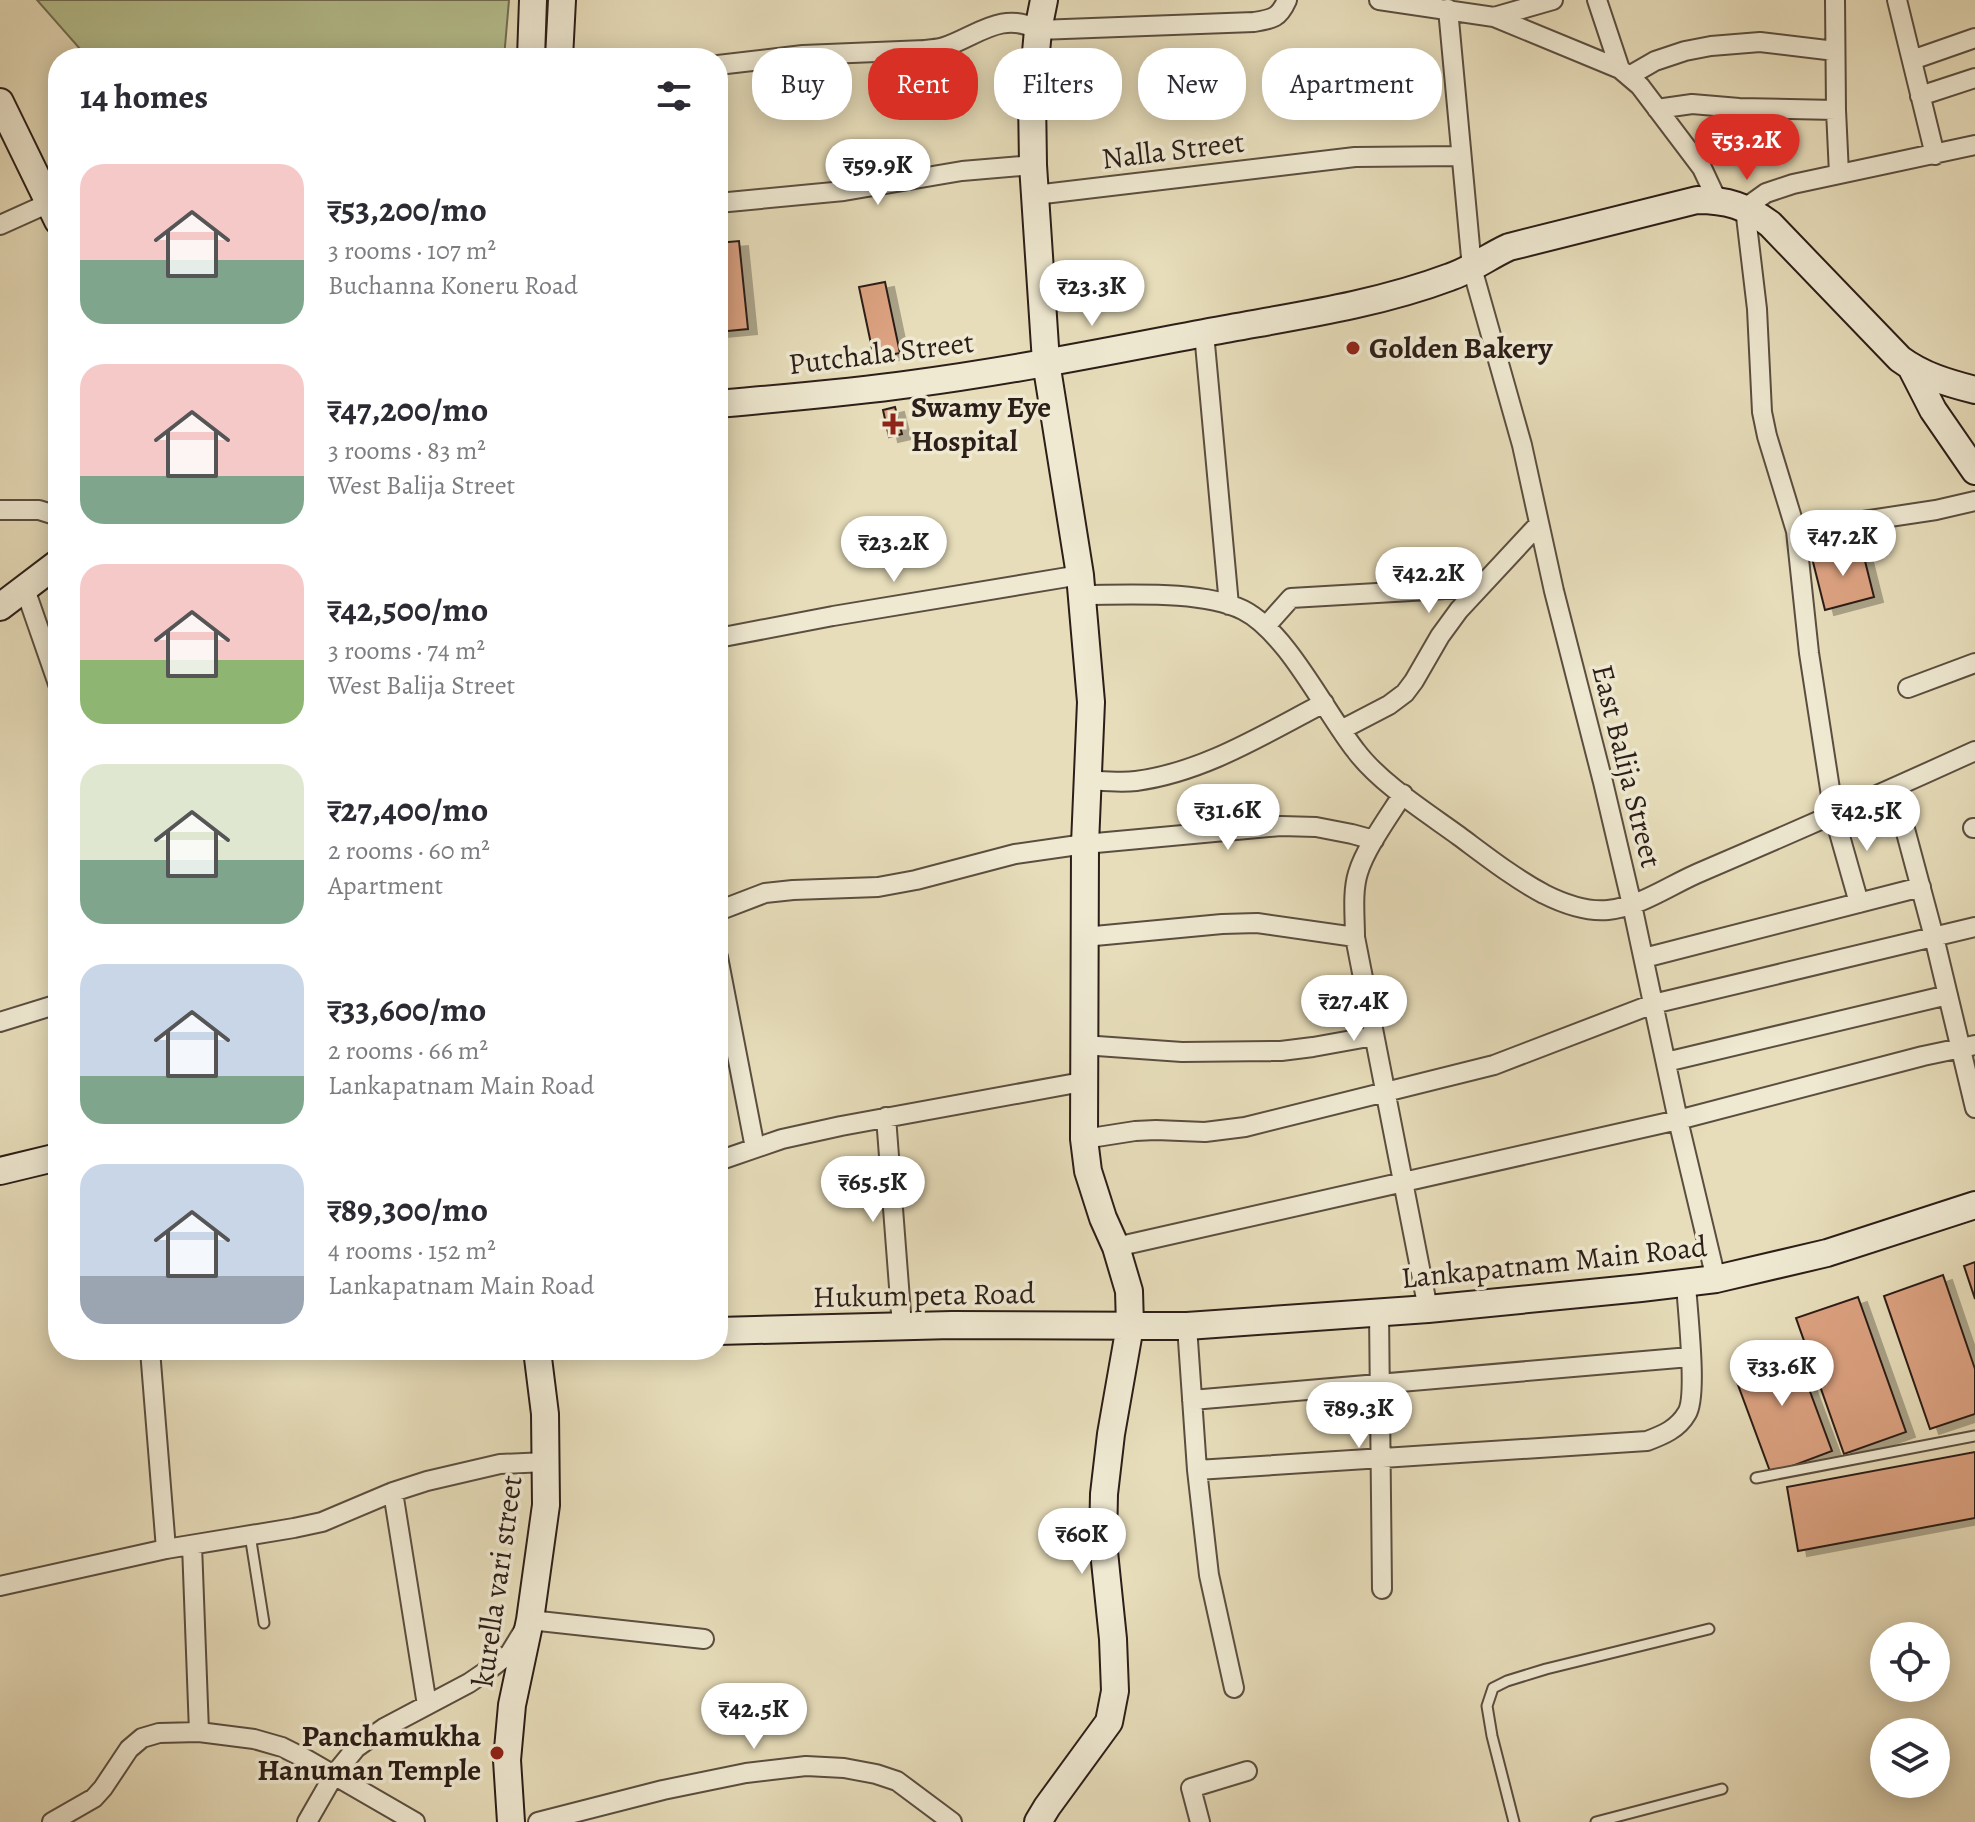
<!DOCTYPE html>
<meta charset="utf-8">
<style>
:root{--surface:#fff;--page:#f2f2f3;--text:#2b2b33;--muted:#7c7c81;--accent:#d93025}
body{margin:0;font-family:Alegreya,serif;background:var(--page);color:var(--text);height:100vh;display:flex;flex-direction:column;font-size:30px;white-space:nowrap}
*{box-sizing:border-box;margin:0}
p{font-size:26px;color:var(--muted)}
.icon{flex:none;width:44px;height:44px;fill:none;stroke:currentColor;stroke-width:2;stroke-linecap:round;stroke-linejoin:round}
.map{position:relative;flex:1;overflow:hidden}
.drawer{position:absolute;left:48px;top:48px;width:680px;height:1312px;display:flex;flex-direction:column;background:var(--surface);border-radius:32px;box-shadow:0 4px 20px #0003}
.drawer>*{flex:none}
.hud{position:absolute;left:752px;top:48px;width:760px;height:72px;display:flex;gap:16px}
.buttons{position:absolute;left:1870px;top:1622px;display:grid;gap:16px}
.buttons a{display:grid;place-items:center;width:80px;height:80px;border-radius:50%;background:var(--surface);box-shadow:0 4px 20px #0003;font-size:40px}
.price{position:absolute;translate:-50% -68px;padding:0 18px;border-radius:28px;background:#fff;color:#222;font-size:26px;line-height:52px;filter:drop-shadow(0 2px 4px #0008)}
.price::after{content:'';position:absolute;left:50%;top:48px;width:24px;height:18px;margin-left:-12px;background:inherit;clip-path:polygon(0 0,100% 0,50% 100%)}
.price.selected{background:var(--accent);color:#fff}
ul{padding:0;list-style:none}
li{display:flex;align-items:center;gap:24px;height:200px;padding:0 32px}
li span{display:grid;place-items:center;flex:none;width:224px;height:160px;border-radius:24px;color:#555}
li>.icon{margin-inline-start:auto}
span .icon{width:96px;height:96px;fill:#fffc;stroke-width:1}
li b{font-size:34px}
h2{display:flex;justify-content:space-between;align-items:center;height:96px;padding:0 32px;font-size:34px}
.chip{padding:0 28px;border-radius:32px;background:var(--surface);box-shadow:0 4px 20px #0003;font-size:28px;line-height:72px}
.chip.selected{background:var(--accent);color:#fff}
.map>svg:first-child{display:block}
</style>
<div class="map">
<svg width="1975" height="1822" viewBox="0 0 1975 1822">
<defs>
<filter id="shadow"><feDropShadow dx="9" dy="5" stdDeviation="0" flood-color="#0004"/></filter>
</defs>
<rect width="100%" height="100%" fill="#e7ddba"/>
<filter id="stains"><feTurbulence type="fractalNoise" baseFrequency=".0025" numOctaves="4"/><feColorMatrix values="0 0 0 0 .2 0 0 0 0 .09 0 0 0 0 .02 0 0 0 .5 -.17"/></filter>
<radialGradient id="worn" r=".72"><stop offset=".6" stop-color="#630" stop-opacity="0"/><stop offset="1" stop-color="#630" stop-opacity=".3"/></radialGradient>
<path fill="#b6c08f" stroke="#716f54" stroke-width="2" d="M37 0H509L504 58H88Z"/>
<path fill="#dca281" stroke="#2c1e18" stroke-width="2" filter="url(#shadow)" d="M739 241 748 329 718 332V243Z
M885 282 900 353 874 358 859 287Z
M895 407 902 434 889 437 883 410Z
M1861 545 1874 597 1825 610 1812 558Z
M1975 1262V1299L1964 1266Z
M1943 1275 1975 1369V1414L1930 1429 1884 1296Z
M1858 1297 1906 1432 1844 1454 1796 1318Z
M1792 1343 1832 1451 1771 1474 1731 1366Z
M1975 1452V1518L1798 1551 1787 1487Z"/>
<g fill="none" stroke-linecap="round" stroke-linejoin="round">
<defs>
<path id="lane" d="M1756 1478 1975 1436
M250 1535 264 1623
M1514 1822 1492 1736 1487 1706 1493 1688 1507 1681 1546 1669 1709 1629
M1596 1822 1722 1789"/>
<path id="street" d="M1379 0 1494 17 1620 69 1640 86 1702 168 1717 200
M1597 0 1620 69
M1835 0 1836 110 1839 174
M1897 0 1935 155
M1448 9 1472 268 1522 445 1554 591 1603 782 1632 905 1678 1120 1716 1279
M1494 17 1553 0
M1912 60 1975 38
M718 65 803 55 925 50C931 49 938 49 944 47 977 36 1002 10 1038 30L1254 22C1273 19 1279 18 1287 0
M1629 76 1655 61 1685 51 1711 46 1760 42 1835 51
M1920 96 1975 78
M1657 109 1692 104 1739 108 1836 110
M1035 195 1355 157 1461 156
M718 203 844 191 962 171 1033 165
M0 225 49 203
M1204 333 1229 605
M0 510H39L58 516
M1796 531 1936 510 1975 501
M25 589 58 684
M1081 595C1129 595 1201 590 1243 610 1287 632 1325 712 1356 751 1380 783 1426 812 1459 836 1486 856 1514 878 1544 894 1562 903 1587 912 1608 910 1643 906 1671 884 1703 871 1794 832 1885 792 1975 751
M1266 626 1291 598 1480 587
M718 638 833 616 1080 575
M1908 688 1975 663
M1341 730 1389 705 1405 693 1414 681 1440 636 1459 610 1539 524
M1087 780C1103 781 1120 783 1136 781 1204 772 1264 734 1324 703
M1894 788 1934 937 1975 1108
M1403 794C1389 816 1365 849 1358 873 1352 892 1355 917 1355 937L1428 1309
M1973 828H1975
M1859 903 1834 815 1809 653 1796 531 1767 436 1762 412 1757 309 1745 208 1766 193 1793 184 1975 145
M718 911 765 893 793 890 878 887 916 880 1015 854 1085 844 1281 826 1316 827 1352 834 1374 840
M1084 937 1222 924 1257 923 1355 937
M718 957 755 1148
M1644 958 1921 887
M0 1022 58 1004
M1083 1045 1182 1052 1281 1051 1313 1047 1374 1036
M1666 1062 1948 995
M886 1117 902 1326
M1084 1139 1135 1131 1156 1130 1205 1132 1245 1127 1494 1065 1653 1004 1975 927
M718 1161 782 1139 841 1126 1082 1082
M1116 1247 1678 1120 1923 1056 1975 1045
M1379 1312 1382 1589
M1187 1326 1197 1470 1209 1575 1234 1688
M150 1350 166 1549
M1192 1400 1690 1357
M1197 1470 1647 1441C1663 1435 1678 1429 1687 1413 1698 1395 1687 1308 1686 1283
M393 1492 427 1705
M192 1545 199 1732
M0 1586 166 1549 294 1528 322 1522 393 1492 427 1481 500 1464 546 1462
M52 1822 94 1798 103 1788 129 1749 142 1738 159 1733 199 1732 254 1739 282 1747 306 1759 415 1822
M307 1822 334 1775 356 1748 384 1728 469 1683 491 1668 510 1653 530 1620 704 1639
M538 1822 663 1790 746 1773 806 1766 844 1768 876 1774 897 1781 952 1822
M1200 1822 1191 1788 1247 1771"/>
<path id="secondary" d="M531 58 533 0
M559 58 562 0
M0 102 58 221
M1911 367 1933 410 1975 471
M718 404C782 398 847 393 911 384 1010 371 1110 351 1209 332 1289 317 1373 306 1450 277 1471 270 1489 256 1509 247L1697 200C1727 200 1746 206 1770 224L1900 359C1923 376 1948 383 1975 390
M0 607 58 563
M0 1171 58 1157
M718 1331 952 1325 1187 1326 1428 1309 1641 1288 1716 1279 1827 1253 1975 1205
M511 1822 507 1760 512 1705 530 1620 546 1505 545 1414 537 1350
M1038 1822 1047 1807 1109 1722 1115 1691 1113 1639 1103 1542 1104 1494 1111 1434 1130 1326 1129 1291 1116 1247 1103 1218 1088 1171 1084 1139 1085 844 1091 702 1080 575 1046 362 1033 165 1032 97 1038 30 1044 0"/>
</defs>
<use href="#lane" stroke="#5b4e40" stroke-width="13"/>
<use href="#street" stroke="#5b4e40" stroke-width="22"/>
<use href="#secondary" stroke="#2c1e18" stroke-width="30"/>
<use href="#lane" stroke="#efe9d2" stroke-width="9"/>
<use href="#street" stroke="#efe9d2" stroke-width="18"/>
<use href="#secondary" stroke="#efe9d2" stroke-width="26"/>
</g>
<g fill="#8f2418" stroke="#efe9d2" stroke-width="3">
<circle cx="1353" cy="348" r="8"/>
<path d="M889 412h8v8h8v8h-8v8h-8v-8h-8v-8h8z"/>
<circle cx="497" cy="1753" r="8"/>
</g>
<g text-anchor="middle" stroke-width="7" stroke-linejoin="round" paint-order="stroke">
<g font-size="30" fill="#2c1e18" stroke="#efe9d2">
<text transform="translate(1173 150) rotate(-7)" y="10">Nalla Street</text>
<text transform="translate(881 353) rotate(-7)" y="10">Putchala Street</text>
<text transform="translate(1627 766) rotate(76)" y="10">East Balija Street</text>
<text transform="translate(1554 1262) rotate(-6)" y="10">Lankapatnam Main Road</text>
<text transform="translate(924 1295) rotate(-1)" y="10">Hukum peta Road</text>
<text transform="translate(497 1581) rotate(-82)" y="10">kurella vari street</text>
</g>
<g font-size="30" font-weight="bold" fill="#2c1e18" stroke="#efe9d2" text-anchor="start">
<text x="1369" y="358">Golden Bakery</text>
<text x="911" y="417">Swamy Eye<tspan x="911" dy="34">Hospital</tspan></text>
<text x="481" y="1746" text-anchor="end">Panchamukha<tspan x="481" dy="34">Hanuman Temple</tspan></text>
</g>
</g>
<rect width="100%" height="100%" filter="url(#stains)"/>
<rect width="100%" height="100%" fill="url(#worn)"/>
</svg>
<div class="buttons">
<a><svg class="icon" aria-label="locate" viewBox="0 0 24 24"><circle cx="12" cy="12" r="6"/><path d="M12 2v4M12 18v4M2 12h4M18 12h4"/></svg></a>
<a><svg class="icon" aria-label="layers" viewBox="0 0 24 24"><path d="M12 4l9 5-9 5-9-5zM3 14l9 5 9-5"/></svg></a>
</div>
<b class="price selected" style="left:1747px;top:182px">₹53.2K</b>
<b class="price" style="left:878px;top:207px">₹59.9K</b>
<b class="price" style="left:1092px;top:328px">₹23.3K</b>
<b class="price" style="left:1843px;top:578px">₹47.2K</b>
<b class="price" style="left:894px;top:584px">₹23.2K</b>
<b class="price" style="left:1429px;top:615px">₹42.2K</b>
<b class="price" style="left:1228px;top:852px">₹31.6K</b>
<b class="price" style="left:1867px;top:853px">₹42.5K</b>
<b class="price" style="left:1354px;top:1043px">₹27.4K</b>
<b class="price" style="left:873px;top:1224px">₹65.5K</b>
<b class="price" style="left:1782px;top:1408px">₹33.6K</b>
<b class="price" style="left:1359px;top:1450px">₹89.3K</b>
<b class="price" style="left:1082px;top:1576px">₹60K</b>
<b class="price" style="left:754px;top:1751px">₹42.5K</b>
<div class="hud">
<a class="chip">Buy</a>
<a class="chip selected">Rent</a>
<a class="chip">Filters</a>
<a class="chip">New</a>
<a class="chip">Apartment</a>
</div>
<section class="drawer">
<h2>14 homes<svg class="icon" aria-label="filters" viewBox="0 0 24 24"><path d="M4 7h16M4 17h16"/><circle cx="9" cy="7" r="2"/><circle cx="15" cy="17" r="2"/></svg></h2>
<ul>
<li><span style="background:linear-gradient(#f6c9c9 60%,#7fa58c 0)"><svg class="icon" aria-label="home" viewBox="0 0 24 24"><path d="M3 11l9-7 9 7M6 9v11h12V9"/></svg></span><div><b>₹53,200/mo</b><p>3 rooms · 107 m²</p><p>Buchanna Koneru Road</p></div></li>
<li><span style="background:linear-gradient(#f6c9c9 70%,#7fa58c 0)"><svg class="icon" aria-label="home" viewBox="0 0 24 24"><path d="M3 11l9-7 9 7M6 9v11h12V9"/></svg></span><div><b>₹47,200/mo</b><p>3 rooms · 83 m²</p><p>West Balija Street</p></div></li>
<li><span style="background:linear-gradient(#f6c9c9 60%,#8fb573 0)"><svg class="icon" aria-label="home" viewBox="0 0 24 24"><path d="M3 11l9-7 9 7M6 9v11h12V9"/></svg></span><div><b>₹42,500/mo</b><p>3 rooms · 74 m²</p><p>West Balija Street</p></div></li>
<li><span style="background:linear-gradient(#dfe7d0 60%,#7fa58c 0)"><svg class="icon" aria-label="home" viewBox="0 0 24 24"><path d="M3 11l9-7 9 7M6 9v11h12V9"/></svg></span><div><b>₹27,400/mo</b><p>2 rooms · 60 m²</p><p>Apartment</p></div></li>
<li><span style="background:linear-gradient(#c9d6e8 70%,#7fa58c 0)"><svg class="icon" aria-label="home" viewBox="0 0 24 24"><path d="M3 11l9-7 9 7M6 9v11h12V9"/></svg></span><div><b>₹33,600/mo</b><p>2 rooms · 66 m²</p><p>Lankapatnam Main Road</p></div></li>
<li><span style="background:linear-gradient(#c9d6e8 70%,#9aa5b1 0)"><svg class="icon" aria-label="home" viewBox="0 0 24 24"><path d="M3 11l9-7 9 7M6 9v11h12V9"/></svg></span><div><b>₹89,300/mo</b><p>4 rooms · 152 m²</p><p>Lankapatnam Main Road</p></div></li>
</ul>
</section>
</div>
